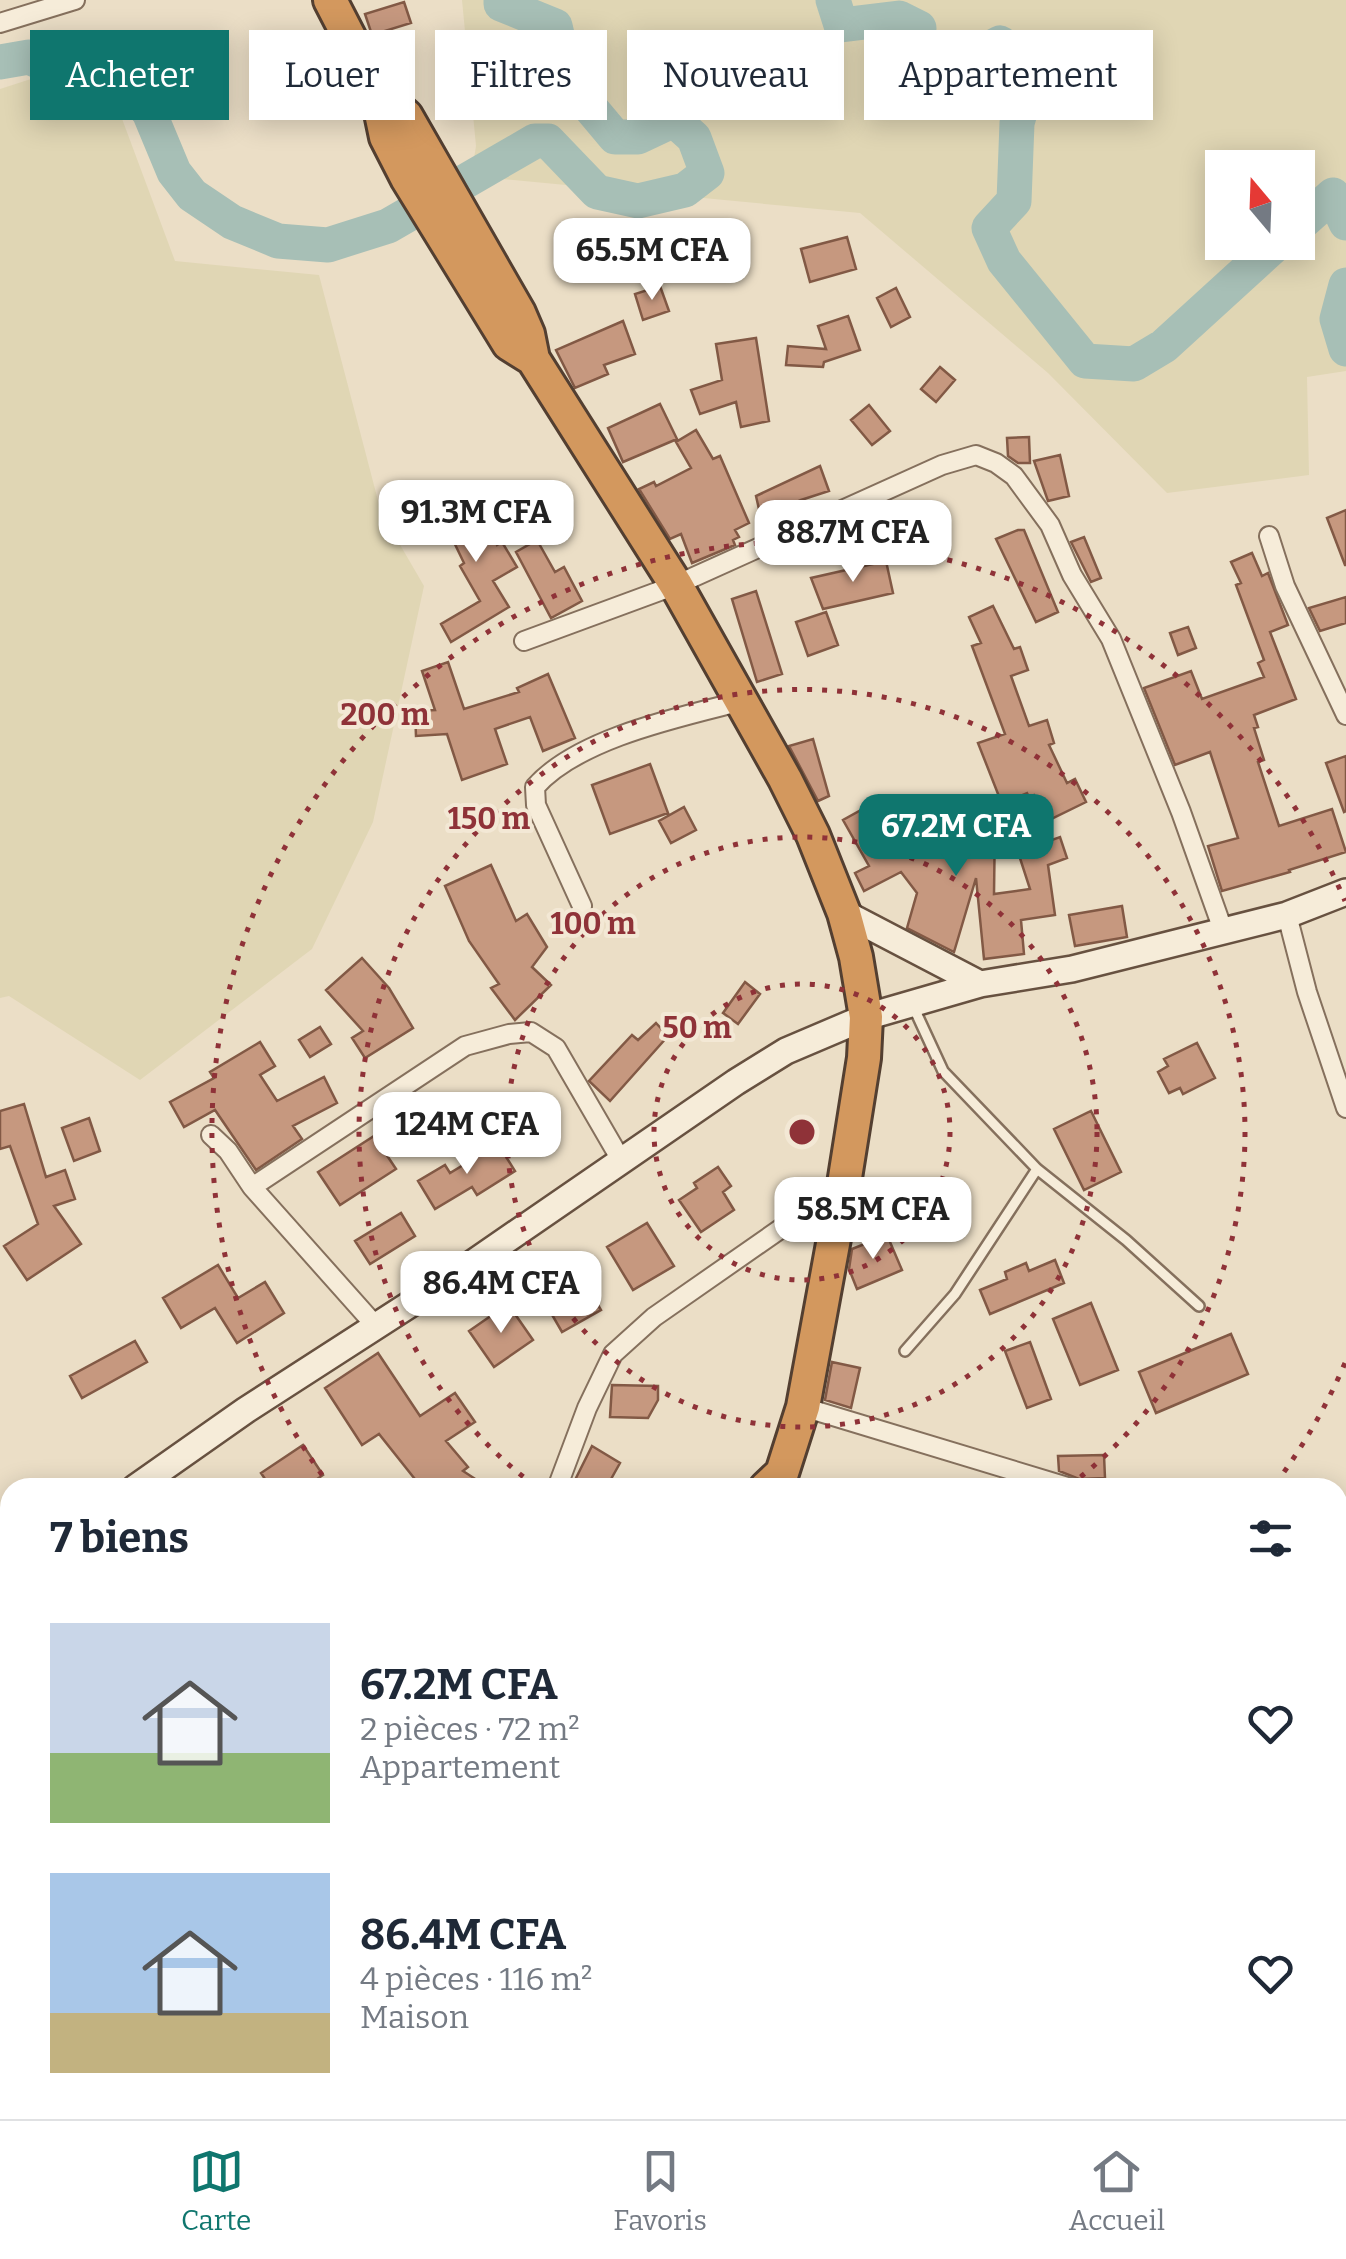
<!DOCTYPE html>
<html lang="fr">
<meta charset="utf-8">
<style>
:root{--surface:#fff;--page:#f2f2f3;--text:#1f2937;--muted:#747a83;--line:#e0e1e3;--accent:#0f766e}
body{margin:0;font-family:Bitter,serif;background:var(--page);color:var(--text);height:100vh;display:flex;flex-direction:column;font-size:38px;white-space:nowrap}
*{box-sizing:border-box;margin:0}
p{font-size:32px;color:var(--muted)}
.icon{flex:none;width:55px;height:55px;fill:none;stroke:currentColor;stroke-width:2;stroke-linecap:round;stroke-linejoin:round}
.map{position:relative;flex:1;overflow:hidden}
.drawer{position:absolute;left:0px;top:1478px;width:1348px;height:642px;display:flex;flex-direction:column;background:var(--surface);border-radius:30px 30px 0 0;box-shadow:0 5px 25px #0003}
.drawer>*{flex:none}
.hud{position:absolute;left:30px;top:30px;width:1288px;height:90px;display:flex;gap:20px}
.needle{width:65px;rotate:341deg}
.tools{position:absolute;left:1205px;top:150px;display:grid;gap:20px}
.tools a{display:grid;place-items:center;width:110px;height:110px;border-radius:0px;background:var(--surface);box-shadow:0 5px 25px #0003;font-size:50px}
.price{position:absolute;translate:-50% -85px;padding:0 22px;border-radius:20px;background:#fff;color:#222;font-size:32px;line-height:65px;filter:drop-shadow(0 2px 5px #0008)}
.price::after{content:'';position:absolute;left:50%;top:60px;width:30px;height:22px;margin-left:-15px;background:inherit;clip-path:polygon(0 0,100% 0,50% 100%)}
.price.selected{background:var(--accent);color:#fff}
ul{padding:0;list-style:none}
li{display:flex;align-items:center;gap:30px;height:250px;padding:0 50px}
li span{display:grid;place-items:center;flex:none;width:280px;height:200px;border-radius:0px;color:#555}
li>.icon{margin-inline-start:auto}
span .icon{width:120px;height:120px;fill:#fffc;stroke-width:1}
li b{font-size:42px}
h2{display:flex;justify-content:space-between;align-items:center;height:120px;padding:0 50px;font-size:42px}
.pill{padding:0 35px;border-radius:0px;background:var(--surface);box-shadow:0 5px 25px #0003;font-size:35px;line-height:90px}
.pill.selected{background:var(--accent);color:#fff}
.tabs{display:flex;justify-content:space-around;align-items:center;height:140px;border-top:2px solid var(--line);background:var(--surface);font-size:28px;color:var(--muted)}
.tabs a{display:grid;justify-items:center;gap:5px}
.tabs .selected{color:var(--accent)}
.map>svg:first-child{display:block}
</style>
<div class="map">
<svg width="1346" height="2119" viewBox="0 0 1346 2119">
<rect width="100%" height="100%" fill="#ebdec6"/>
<path fill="#e0d6b4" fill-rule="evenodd" d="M462 0H1346V371L1307 377 1309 475 1167 493 1048 373 860 213 471 176 476 146ZM1222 168H1298V242H1222Z
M99 57 175 261 319 275 381 512 424 586 373 822 312 949 140 1080 9 996 0 998V89Z"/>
<path fill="#c6c89b" d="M1346 1934V2069L1338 2075V1943Z
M1164 2110H1283L1275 2119H1155Z"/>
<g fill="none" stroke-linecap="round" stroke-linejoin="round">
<path stroke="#a7bfb6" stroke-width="35" d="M833 0 841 25 899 18 919 28 898 58 915 91 936 101 953 68 1000 43 1033 67 1017 123 1014 201 989 228 1004 261 1085 361 1134 364 1164 346 1278 242
M0 62 29 57 78 79 129 90 149 112 174 172 192 195 232 222 278 241 328 245 388 226 535 141H548L597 192 638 201 685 190 707 173 694 138 674 120 638 137H615L568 81 555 26 501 4V0
M1298 226 1333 195 1346 223
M1346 285 1337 319 1346 349"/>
</g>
<path fill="#c6987f" stroke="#825945" stroke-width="2.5" d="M404 2 411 23 372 35 365 14Z
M847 237 856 269 810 282 801 249Z
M660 286 669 311 643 320 635 294Z
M896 288 910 317 891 327 877 298Z
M848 316 860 350 824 362 823 367 786 365 788 346 826 349 818 326Z
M623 321 635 354 604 365 608 374 575 388 556 350Z
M756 338 769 421 741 427 736 402 700 414 691 390 722 380 716 344Z
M940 367 955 380 936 402 921 389Z
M660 404 677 439 623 462 608 428Z
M869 405 890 431 872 445 851 420Z
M696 430 713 459 720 456 749 523 735 530 739 537 733 540 735 545 692 563 681 534 670 539 639 489 654 482 656 486 691 468 676 442Z
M1029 437 1030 463H1018L1008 456 1007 438Z
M1060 455 1069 496 1048 501 1034 461Z
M820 466 829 491 801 500 761 518 756 496Z
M472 495 497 545 502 542 517 567 493 581 509 607 451 642 441 624 480 601 460 566 464 563 439 511Z
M1346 510V565H1345L1327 518Z
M902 528 917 547 899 561 884 542Z
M1018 530H1024L1058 612 1036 622 996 539Z
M1084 537 1101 578 1091 582 1071 542Z
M537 540 555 572 564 567 582 601 551 618 516 552Z
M1252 553 1262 576 1268 573 1288 625 1270 632 1296 699 1254 715 1258 727 1254 728 1264 760 1258 762 1279 826 1332 809 1346 852 1289 870 1290 872 1222 891 1208 846 1238 838 1210 752 1175 765 1144 688 1191 671 1202 699 1264 677 1258 663 1264 660 1236 585 1241 583 1231 562Z
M886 561 893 593 823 609 811 578Z
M756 591 782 674 757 682 732 599Z
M1346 597V623L1320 631 1309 608Z
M993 606 1014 649 1020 647 1028 670 1011 676 1029 726 1047 720 1054 743 1049 745 1067 783 1075 779 1086 802 1047 821 1034 795 1029 797 1027 793 1002 804 978 743 1005 734 972 646 981 643 969 617Z
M826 612 838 645 808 656 796 622Z
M1188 627 1196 648 1178 655 1170 633Z
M448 662 464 709 519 692 517 688 548 674 575 738 543 751 530 717 495 729 507 764 462 780 447 734 416 736 415 711 435 710 422 671Z
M813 739 829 796 818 801 789 746Z
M1346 756V811L1344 812 1326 763Z
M650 764 668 813 610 834 592 785Z
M872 804 883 824 897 814 916 840 995 820 994 894 1030 889 1018 852 1060 837 1067 858 1048 865 1055 915 1021 920 1024 954 984 959 976 878 954 952 907 928 917 893 901 872 864 891 855 873 869 866 843 820Z
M684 807 696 830 671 843 659 821Z
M491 865 516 921 527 914 547 947 532 967 551 985 515 1020 491 988 499 984 469 941 445 886Z
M1122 906 1127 937 1075 946 1069 915Z
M362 958 389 988 413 1028 365 1058 352 1038 363 1031 326 990Z
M745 982 760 994 738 1024 723 1013Z
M656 1023 668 1036 610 1101 589 1081 632 1035 638 1040Z
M320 1027 331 1044 310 1057 299 1040Z
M260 1042 275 1066 260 1075 277 1101 324 1077 337 1103 293 1126 302 1139 256 1170 215 1110 184 1127 170 1102 214 1078 210 1072Z
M1197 1043 1215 1078 1183 1094 1180 1088 1169 1093 1158 1072 1168 1066 1164 1059Z
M24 1104 46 1177 65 1170 75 1199 54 1206 81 1244 27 1280 4 1246 38 1224 10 1146 0 1149V1111Z
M1091 1111 1121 1172 1084 1190 1054 1129Z
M89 1118 100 1151 74 1161 62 1128Z
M374 1136 396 1169 340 1205 318 1172Z
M498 1144 515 1171 477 1195 472 1187 435 1209 418 1181 445 1165 450 1173Z
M718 1167 731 1186 723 1192 734 1210 701 1232 679 1200 697 1188 694 1183Z
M401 1213 415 1236 370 1264 355 1241Z
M647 1223 674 1266 633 1290 607 1247Z
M887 1235 902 1270 857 1289 849 1269 852 1249Z
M1055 1260 1064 1283 990 1314 980 1290 1007 1279 1005 1272 1026 1263 1029 1271Z
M574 1264 601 1310 562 1332 536 1287Z
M218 1265 238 1298 265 1282 284 1313 237 1343 215 1308 181 1328 163 1298Z
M1091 1303 1118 1370 1080 1385 1053 1319Z
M508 1304 533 1340 494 1367 469 1331Z
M1231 1334 1248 1374 1156 1413 1139 1372Z
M135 1341 147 1362 82 1398 70 1376Z
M1030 1342 1051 1399 1027 1408 1005 1351Z
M378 1353 420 1416 455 1393 475 1422 446 1441 468 1467 463 1471 489 1488H422L379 1434 362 1445 325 1388Z
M832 1362 860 1368 851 1408 825 1400Z
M612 1385 658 1386V1400L648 1418 610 1417Z
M303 1445 323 1475 304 1488H271L261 1473Z
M592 1446 620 1463 606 1488H571Z
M1104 1455 1105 1478 1079 1479 1059 1471 1058 1456Z"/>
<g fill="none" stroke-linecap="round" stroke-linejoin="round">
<defs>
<path id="lane" d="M913 1006 943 1071 1037 1169 1126 1240 1199 1306
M905 1351 955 1294 1037 1169"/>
<path id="street" d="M0 23 75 0
M1269 536 1285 586 1346 715
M524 641 676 585 942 465 976 455 996 463 1014 476 1050 525 1072 575 1111 639 1181 812 1223 930
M582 906 536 805 535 787C578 738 680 717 742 701
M1287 915 1307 992 1346 1108
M211 1135 228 1151 252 1187
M374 1324 252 1187 465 1046 509 1034 531 1032 556 1048 621 1160
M803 1407 1071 1488
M557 1488 587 1408 613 1354 654 1317 842 1186
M1338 1528 1346 1527
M0 2092 10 2086
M385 2110 390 2119
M865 2119 868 2110"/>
<path id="secondary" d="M844 913 980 984
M135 1488 246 1410 457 1274 736 1082 786 1051 866 1017 980 984 1072 969 1287 915 1346 892
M0 1584 10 1578
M0 1813 10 1830
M174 2110 179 2119"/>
<path id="highway" d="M330 0 376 89 386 137 407 178 509 344 533 359
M376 89 406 116 519 313 528 334 533 359 676 585 785 779 813 835 844 913 856 957 866 1017 864 1058 844 1184 803 1407 782 1473 766 1488
M549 2119 552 2110
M581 2119 584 2110"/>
</defs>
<use href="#lane" stroke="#85705d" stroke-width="14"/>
<use href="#street" stroke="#85705d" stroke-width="22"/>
<use href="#secondary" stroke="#675140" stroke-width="30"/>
<use href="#highway" stroke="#533f31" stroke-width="38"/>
<use href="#lane" stroke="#f6ecd9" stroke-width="9"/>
<use href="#street" stroke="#f6ecd9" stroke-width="18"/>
<use href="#secondary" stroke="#f6ecd9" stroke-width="25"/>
<use href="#highway" stroke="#d3985e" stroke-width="32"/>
</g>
<g fill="none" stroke="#8f3238" stroke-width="5" stroke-dasharray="5 10">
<circle cx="802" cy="1132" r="148"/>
<circle cx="802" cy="1132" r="295"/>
<path d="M535 1486A443 443 0 1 1 1069 1486"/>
<path d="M1345 1363A590 590 0 0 1 1273 1487M331 1487A590 590 0 1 1 1345 901"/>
</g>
<circle cx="802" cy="1132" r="15" fill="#8f3238" stroke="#f3e8d5" stroke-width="5"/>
<g font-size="30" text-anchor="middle" font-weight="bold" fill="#8f3238" stroke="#f3e8d5" stroke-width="8" stroke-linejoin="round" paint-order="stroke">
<text x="385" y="725">200 m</text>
<text x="489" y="829">150 m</text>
<text x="593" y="934">100 m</text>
<text x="697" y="1038">50 m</text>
</g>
</svg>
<div class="tools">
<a><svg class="needle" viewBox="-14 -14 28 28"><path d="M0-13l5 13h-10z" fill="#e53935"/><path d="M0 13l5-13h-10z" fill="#747a83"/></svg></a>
</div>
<b class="price" style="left:652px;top:303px">65.5M CFA</b>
<b class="price" style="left:476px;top:565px">91.3M CFA</b>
<b class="price" style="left:853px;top:585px">88.7M CFA</b>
<b class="price selected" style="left:956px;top:879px">67.2M CFA</b>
<b class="price" style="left:467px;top:1177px">124M CFA</b>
<b class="price" style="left:873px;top:1262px">58.5M CFA</b>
<b class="price" style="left:501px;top:1336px">86.4M CFA</b>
<div class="hud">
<a class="pill selected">Acheter</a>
<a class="pill">Louer</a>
<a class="pill">Filtres</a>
<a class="pill">Nouveau</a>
<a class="pill">Appartement</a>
</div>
<section class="drawer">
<h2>7 biens<svg class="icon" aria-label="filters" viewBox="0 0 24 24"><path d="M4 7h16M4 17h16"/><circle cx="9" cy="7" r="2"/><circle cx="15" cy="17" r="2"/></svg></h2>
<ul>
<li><span style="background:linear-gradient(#c9d6e8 65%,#8fb573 0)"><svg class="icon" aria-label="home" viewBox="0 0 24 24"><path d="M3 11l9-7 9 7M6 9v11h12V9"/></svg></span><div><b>67.2M CFA</b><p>2 pièces · 72 m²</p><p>Appartement</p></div><svg class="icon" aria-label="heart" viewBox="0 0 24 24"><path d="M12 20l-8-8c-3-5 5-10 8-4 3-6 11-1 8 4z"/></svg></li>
<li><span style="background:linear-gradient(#a9c7e8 70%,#c2b280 0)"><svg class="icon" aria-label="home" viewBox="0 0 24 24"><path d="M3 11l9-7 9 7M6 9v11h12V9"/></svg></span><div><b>86.4M CFA</b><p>4 pièces · 116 m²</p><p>Maison</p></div><svg class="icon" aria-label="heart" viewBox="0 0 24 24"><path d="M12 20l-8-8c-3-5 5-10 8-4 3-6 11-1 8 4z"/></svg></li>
</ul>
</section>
</div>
<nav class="tabs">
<a class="selected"><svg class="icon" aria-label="map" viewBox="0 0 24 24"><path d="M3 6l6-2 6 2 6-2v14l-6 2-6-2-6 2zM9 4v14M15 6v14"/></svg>Carte</a>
<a><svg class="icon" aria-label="saved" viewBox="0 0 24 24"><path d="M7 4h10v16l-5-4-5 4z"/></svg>Favoris</a>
<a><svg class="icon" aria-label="home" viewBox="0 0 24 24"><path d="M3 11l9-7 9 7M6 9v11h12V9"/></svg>Accueil</a>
</nav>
